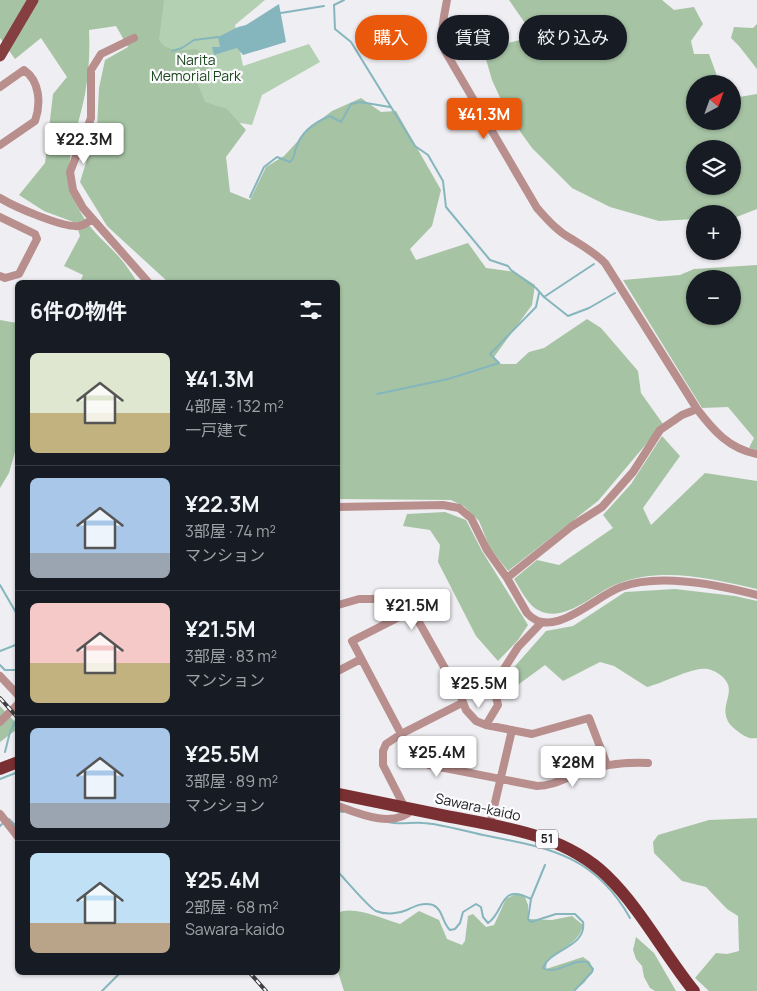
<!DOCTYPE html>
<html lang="ja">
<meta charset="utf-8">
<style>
:root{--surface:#171b24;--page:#242831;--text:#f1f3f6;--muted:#9ea1a6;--line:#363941;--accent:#ea580c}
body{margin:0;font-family:Manrope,"Noto Sans JP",sans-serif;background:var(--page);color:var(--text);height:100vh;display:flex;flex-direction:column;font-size:19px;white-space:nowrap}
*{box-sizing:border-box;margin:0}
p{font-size:16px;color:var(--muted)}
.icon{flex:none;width:28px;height:28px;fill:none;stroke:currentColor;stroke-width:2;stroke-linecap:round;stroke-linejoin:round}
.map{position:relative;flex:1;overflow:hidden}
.sheet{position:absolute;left:15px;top:280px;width:325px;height:695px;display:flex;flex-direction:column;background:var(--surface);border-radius:8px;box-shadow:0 1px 4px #0004}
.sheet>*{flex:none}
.top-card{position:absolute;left:355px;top:15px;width:326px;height:45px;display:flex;gap:10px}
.needle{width:32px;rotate:41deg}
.controls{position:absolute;left:686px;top:75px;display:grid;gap:10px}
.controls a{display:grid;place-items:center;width:55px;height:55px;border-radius:50%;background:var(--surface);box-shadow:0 1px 4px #0004;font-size:25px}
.price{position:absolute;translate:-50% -42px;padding:0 11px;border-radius:5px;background:#fff;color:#222;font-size:16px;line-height:32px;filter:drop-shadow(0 1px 2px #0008)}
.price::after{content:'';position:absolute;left:50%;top:30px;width:15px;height:11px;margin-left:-8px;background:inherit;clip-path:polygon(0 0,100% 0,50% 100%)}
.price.on{background:var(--accent);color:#fff}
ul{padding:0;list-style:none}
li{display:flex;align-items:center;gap:15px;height:125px;padding:0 15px}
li+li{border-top:1px solid var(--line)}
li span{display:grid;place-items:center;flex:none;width:140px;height:100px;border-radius:8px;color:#555}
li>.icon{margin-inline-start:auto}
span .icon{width:60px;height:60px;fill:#fffc;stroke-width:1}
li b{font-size:21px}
h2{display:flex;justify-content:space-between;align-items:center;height:60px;padding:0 15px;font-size:21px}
.pill{padding:0 18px;border-radius:22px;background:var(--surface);box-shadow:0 1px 4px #0004;font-size:18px;line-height:45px}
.pill.on{background:var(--accent);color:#fff}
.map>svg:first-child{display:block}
</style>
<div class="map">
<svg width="757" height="991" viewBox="0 0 757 991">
<rect width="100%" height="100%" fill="#efeef2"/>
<path fill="#b4d0b2" d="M151 0H265L235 25 243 66 309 44 320 62 262 95 252 125 206 117 174 148Z"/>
<path fill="#a6c3a4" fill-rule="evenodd" d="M0 0H164L159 40C167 53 182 50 196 49L208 57 209 70 198 84 205 102 227 109 246 130 226 157 230 192 250 200 266 167 284 156 311 127 332 111 361 98 381 112 396 111 441 190 432 226 410 249 416 260 468 243 486 268 515 272 535 285 532 305 494 357 501 364H516L529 352 544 348 587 319 601 328 638 371 641 393 663 424 598 501 508 571 490 548 479 521 465 507 451 500 338 499V282H168L107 226 80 182 97 127 99 88 105 60 128 47 116 26 89 30C90 51 89 73 85 94 76 141 55 173 84 218 93 233 108 244 120 258 126 265 132 274 137 282H80L83 275 64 266 80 236 76 223 44 211 19 195 45 163 53 94 67 77 41 38 15 59 0 38Z
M509 0H662L674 10 694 7 703 24 691 41 694 54H709L720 84H695V121H732L733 98 757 94V209L734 218 732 214H695V219L659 221 610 207 572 188 532 148 507 113 492 80 483 49 520 40 526 35 527 26ZM695 149H732V186H695Z
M757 24V69L739 46 731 38 734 27 753 28Z
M757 265V450L749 448 754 438 728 407 702 408 623 280 680 275 694 269ZM695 279H732V316H695Z
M0 320 17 323V445L9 473 0 488Z
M662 436 680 456 643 508 651 525 705 473 757 481V589C711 579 663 566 617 584 595 592 566 623 540 611 528 606 521 590 514 579L537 560 559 565 613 528 603 515 631 484Z
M445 512 466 520 482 551 528 625 518 640 498 661 476 636 438 562 440 545 430 530 403 526 407 514Z
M675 589 735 596 757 601V738C749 739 746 737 740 733 735 729 729 725 727 719 720 702 740 689 719 674 713 670 708 668 701 669 687 670 663 683 647 687L614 666 600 662 563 681 545 665 515 687 508 674 546 631 573 626 625 592Z
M0 706 15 722 16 730 0 742Z
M757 818V991H709L695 978 716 953 727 954 739 951 738 916 727 909 706 887 682 881 654 853 653 842 658 835 709 820Z
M517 893 525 897 528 905V919L552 920 572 916 583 925C580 942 560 950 547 960L546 969 583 957 590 962 593 970 584 983 573 991H344L338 972V913C353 905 383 919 400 924L419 911 439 920 447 939 462 945 465 941 468 916 473 914 486 927 494 925 506 899Z
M636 937 654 953 676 991H655L650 988 644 977 642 966 636 959 633 950Z"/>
<path fill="#85b6bd" d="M279 4 286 42 243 55 237 48 214 55 212 47H220L218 37 238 27 246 25Z"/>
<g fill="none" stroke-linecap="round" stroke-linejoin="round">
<path stroke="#85b6bd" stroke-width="2" d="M344 0 334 5 335 29 351 42 415 146 428 155 443 181 446 207 490 260 508 266 511 270 536 288 544 297 568 316 589 308 615 293
M281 13 324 6
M172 51 182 48 194 40 218 37
M250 197 264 167 277 157 290 162C295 158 294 153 296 148 301 132 315 122 330 116L341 122 351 104 360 102 390 107
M544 297 594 264
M377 394 448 379 499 363 490 354 536 307 539 293
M0 585 18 616
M0 651 18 644
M0 665 5 670H18
M5 752 10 732 16 720
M0 779 18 772
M16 788 18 790
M338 811 343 812
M9 819 18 828
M388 822C400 825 411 822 423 823 442 824 463 831 483 835 548 848 594 854 630 918
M0 826 2 824
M338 872C346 880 368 907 376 911 385 915 398 914 407 910 415 906 423 902 433 905 443 909 442 923 450 930L455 929 460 923 463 912 476 904 481 907 483 917 488 923C505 912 499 882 531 899L528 919 531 922 556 914H575L583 922C587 947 550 949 543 968 555 976 573 958 587 962L593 969 592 972 574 991
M531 899 545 865
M102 991 120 973"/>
<path stroke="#b98f8e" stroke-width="8" d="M447 0C444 17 439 35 445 51L537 208C547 219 557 231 570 238 583 246 594 252 605 263L697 409C713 430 729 449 757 454
M134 38 101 54 91 70V118L70 172 73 190 83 208 148 282
M0 87 24 70C40 81 41 104 35 121L0 145
M0 198C15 207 63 228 79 226 85 225 88 223 92 218
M0 217 35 234 37 239 19 274 5 278 0 276
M338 507 443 505 459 508 471 518 487 550 507 578 527 613C552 642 595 596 621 587 659 573 719 585 757 595
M507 578 572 526 602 507 633 472 660 430 682 415 697 409
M338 605 359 599H406L461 697 466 710 476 721 486 725 532 734 589 718 607 765
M413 610 352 641 409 749 418 759 429 765 537 786C554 786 566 777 582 772 604 764 625 762 648 763
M338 671 361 659
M0 676 18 695
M0 722 18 704
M486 725 498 705 494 688 495 683 518 647 541 623
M338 806C359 814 394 829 413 809
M405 808 383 765V751L386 744 401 734 462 703
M0 814 18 837
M490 824 512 730"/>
<path stroke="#853f40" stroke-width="11" d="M0 56 33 0"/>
<path stroke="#7a3032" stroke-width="12" d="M0 769 18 762
M338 794C374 801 410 809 446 816 502 827 564 834 607 876 641 909 664 954 694 991"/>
<defs>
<path id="rail" d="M0 698 18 718
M249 972 266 991"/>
</defs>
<use href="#rail" stroke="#3f3e40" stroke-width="4"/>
<use href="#rail" stroke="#fcfbfe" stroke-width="2" stroke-dasharray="5.5" stroke-linecap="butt"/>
</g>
<g text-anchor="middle" stroke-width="4.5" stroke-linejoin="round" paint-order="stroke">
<rect fill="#fcfbfe" stroke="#626163" stroke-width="1" x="536" y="829.5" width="22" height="19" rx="4"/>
<g font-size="12" font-weight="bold" fill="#201f21">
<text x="547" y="843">51</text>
</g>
<g font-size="14" fill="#1c461c" stroke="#fcfbfe">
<text x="196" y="65">Narita<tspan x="196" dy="16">Memorial Park</tspan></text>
</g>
<g font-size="14" fill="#201f21" stroke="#fcfbfe">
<text transform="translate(478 807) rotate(12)" y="5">Sawara-kaido</text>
</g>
</g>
</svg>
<div class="controls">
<a><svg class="needle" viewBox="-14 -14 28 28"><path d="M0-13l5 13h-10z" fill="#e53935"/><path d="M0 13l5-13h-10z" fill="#9ea1a6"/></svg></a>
<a><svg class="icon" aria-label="layers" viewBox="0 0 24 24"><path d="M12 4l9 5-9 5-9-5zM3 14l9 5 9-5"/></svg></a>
<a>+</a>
<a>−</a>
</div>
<b class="price on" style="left:484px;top:140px">¥41.3M</b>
<b class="price" style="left:84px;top:165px">¥22.3M</b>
<b class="price" style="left:412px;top:631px">¥21.5M</b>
<b class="price" style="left:479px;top:709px">¥25.5M</b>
<b class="price" style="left:437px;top:778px">¥25.4M</b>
<b class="price" style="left:573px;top:788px">¥28M</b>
<div class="top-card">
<a class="pill on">購入</a>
<a class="pill">賃貸</a>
<a class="pill">絞り込み</a>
</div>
<section class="sheet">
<h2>6件の物件<svg class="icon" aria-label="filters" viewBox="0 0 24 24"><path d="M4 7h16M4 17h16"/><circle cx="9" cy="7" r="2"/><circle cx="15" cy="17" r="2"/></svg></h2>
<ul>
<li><span style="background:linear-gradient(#dfe7d0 60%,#c2b280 0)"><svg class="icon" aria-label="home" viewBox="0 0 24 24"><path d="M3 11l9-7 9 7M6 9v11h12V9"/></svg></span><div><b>¥41.3M</b><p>4部屋 · 132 m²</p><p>一戸建て</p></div></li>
<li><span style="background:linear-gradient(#a9c7e8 75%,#9aa5b1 0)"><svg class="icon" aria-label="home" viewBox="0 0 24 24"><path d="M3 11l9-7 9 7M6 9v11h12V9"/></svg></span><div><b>¥22.3M</b><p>3部屋 · 74 m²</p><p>マンション</p></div></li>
<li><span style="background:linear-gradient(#f6c9c9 60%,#c2b280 0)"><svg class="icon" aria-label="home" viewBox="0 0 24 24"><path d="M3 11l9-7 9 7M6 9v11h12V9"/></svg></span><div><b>¥21.5M</b><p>3部屋 · 83 m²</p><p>マンション</p></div></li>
<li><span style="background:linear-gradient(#a9c7e8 75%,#9aa5b1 0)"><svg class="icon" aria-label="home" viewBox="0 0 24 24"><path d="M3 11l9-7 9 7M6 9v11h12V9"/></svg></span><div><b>¥25.5M</b><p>3部屋 · 89 m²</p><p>マンション</p></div></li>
<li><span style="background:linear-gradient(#bfe0f5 70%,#b9a48a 0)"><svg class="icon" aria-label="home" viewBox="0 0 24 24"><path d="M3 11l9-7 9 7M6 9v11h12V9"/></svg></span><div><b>¥25.4M</b><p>2部屋 · 68 m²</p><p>Sawara-kaido</p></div></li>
</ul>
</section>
</div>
